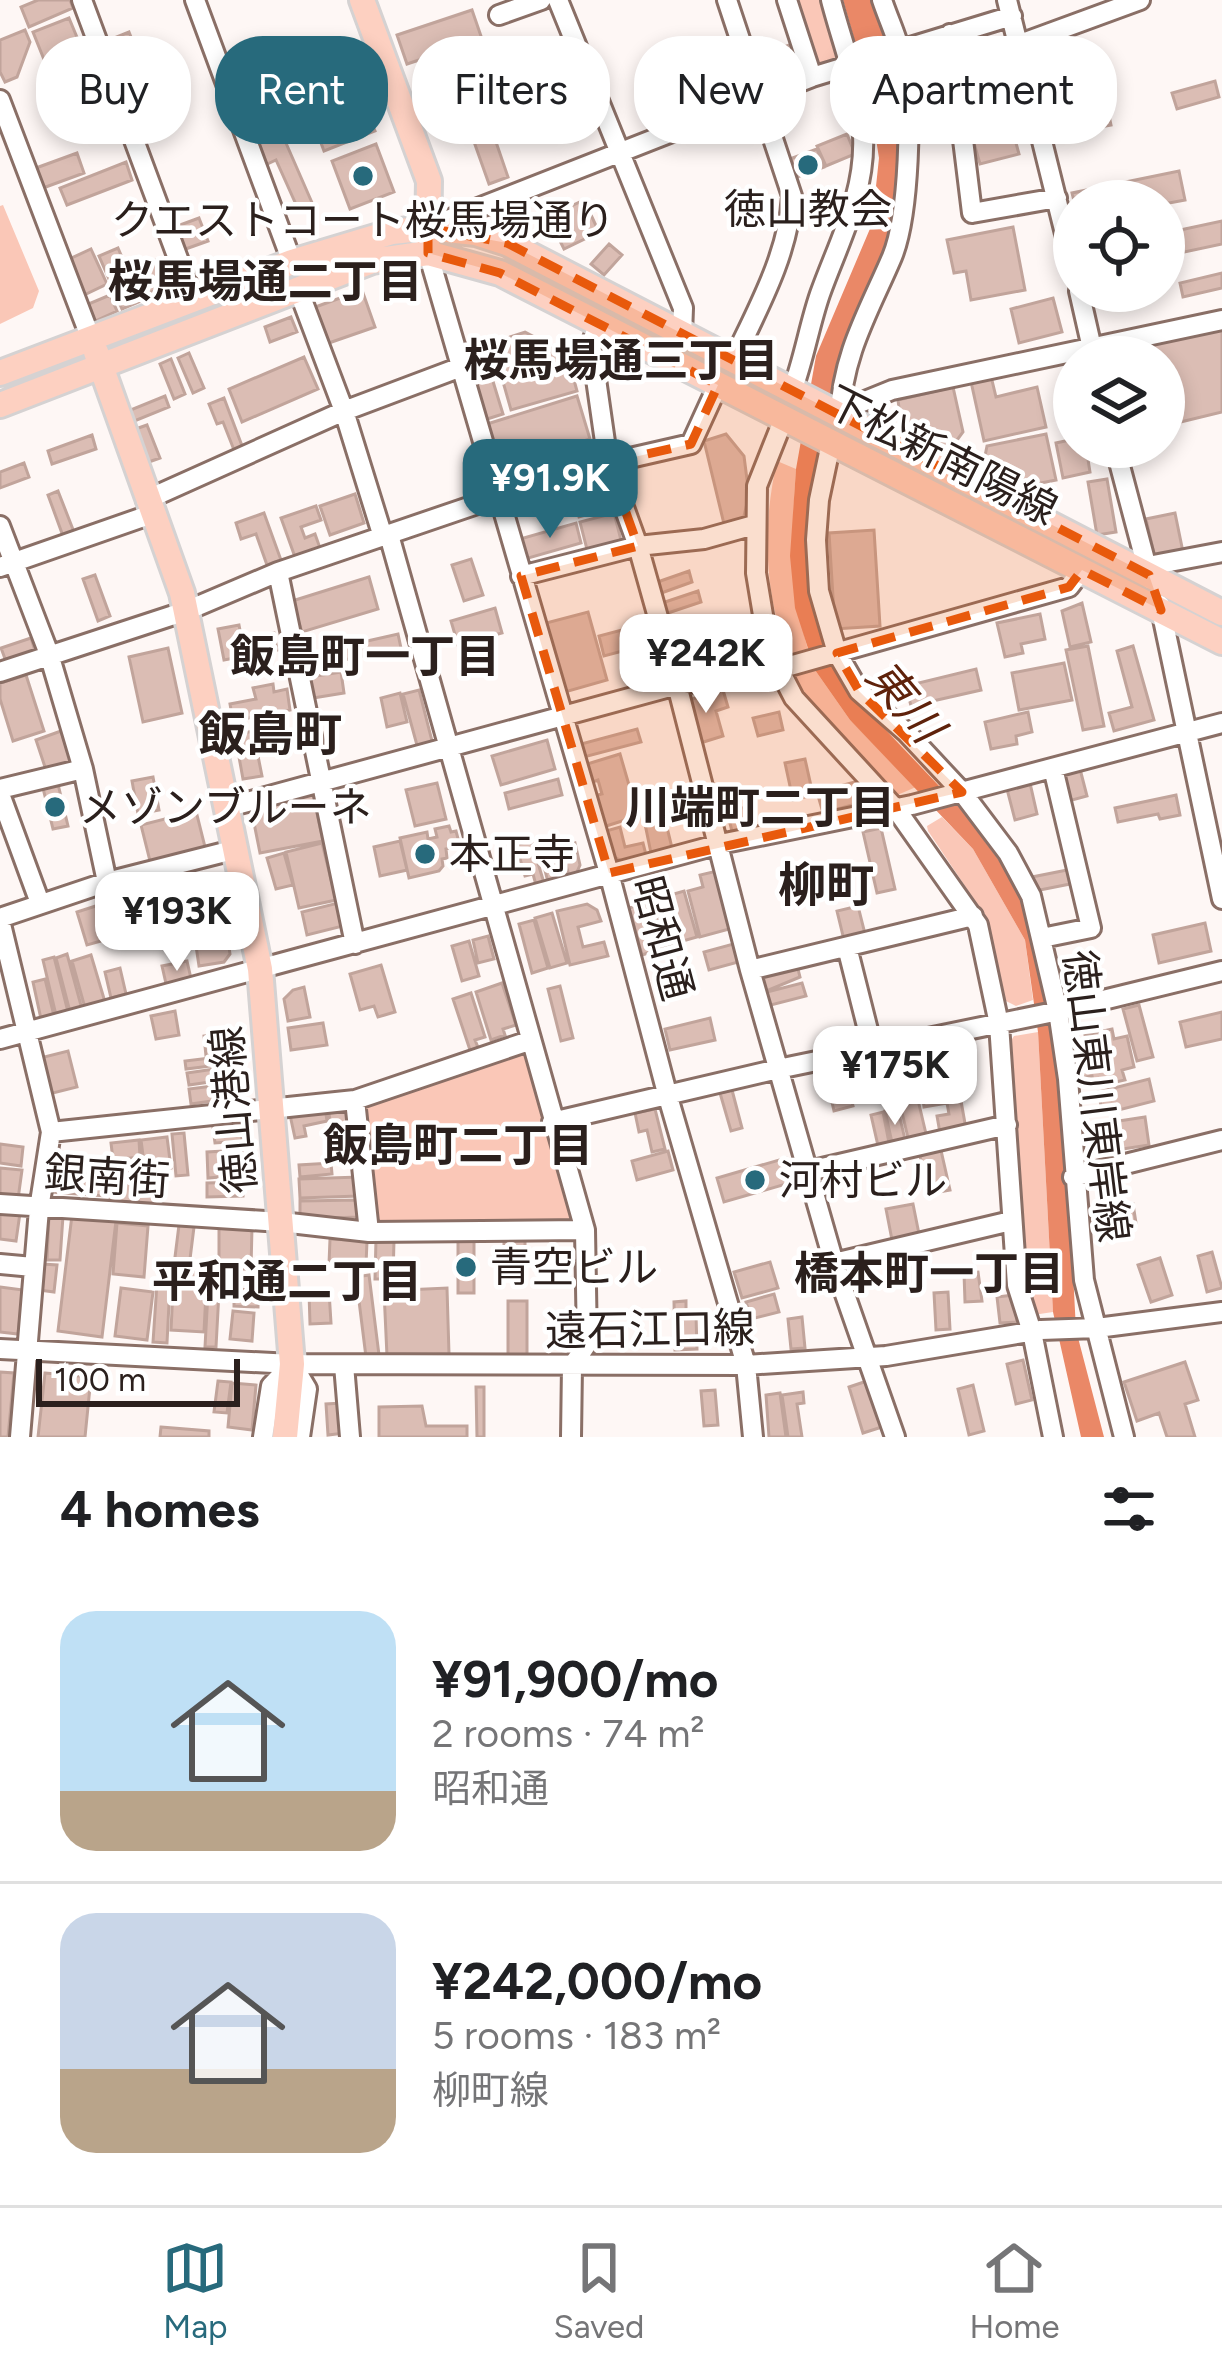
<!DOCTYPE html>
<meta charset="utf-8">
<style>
:root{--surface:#fff;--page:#f6f6f6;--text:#202124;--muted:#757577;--line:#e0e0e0;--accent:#276a7c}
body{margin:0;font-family:Figtree,"Noto Sans JP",sans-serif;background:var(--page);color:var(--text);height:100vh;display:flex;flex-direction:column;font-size:45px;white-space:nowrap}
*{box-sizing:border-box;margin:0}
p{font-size:39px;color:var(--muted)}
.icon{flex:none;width:66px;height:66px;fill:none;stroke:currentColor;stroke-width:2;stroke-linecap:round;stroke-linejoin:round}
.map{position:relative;height:1437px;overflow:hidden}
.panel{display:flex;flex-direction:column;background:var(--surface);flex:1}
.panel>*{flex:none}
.banner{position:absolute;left:36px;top:36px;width:1152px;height:108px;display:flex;gap:24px}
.fabs{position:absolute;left:1053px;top:180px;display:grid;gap:24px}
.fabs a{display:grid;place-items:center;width:132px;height:132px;border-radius:50%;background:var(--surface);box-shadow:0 6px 18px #0003;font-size:60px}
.scale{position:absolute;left:36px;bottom:30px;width:204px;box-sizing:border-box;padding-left:12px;border:6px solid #2b201d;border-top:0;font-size:33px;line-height:42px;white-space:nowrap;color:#2b201d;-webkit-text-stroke:9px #fff;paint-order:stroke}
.price{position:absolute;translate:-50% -102px;padding:0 27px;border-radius:24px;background:#fff;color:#222;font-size:39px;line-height:78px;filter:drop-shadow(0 3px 6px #0008)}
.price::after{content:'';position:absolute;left:50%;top:72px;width:36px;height:27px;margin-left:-18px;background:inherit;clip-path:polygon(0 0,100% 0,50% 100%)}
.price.active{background:var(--accent);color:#fff}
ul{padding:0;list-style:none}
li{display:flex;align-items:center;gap:36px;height:300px;padding:0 60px}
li+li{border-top:3px solid var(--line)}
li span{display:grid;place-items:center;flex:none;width:336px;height:240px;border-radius:36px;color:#555}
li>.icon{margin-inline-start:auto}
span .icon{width:144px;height:144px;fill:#fffc;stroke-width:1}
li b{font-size:51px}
h2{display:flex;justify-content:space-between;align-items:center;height:144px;padding:0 60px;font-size:51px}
.pill{padding:0 42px;border-radius:48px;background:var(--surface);box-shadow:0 6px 18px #0003;font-size:42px;line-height:108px}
.pill.active{background:var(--accent);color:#fff}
.dock{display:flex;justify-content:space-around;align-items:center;height:168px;border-top:3px solid var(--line);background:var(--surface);font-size:33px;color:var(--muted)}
.dock a{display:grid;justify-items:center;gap:6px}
.dock .active{color:var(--accent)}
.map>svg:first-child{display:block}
</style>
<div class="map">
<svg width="1222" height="1437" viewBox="0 0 1222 1437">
<rect width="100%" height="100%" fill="#fef7f5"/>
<path fill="#fac7b7" d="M792 0H827L843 60 814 69Z
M3 205 39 291 33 308 0 324V206Z
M777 461 796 469C791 539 790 589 810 657L789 658C764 594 762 527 777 461Z
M815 670 850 720 916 787 895 796 804 700 794 681 796 674Z
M942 817 973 849 1025 940 1033 1000 1016 1006 1006 1001 973 898 928 831 927 826Z
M1038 1032 1053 1312 1033 1315 1028 1304 1010 1042 1014 1036Z
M517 1053 526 1057 574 1223 375 1225 364 1102Z"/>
<path fill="#ea8867" d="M843 0H874L898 70 905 162 895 233 852 323 829 397 806 518 813 611 841 683 960 808 1018 886 1040 951 1064 1100 1076 1330 1104 1437H1081L1053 1312 1038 1032 1025 940 973 849 850 720 815 670 795 608 790 556 796 469 816 356 872 224 879 158 868 88Z"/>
<path fill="#dbbdb4" stroke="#c1a49b" stroke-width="3" d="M38 0H70L73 8 29 27 21 7Z
M472 10 482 39 407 64 397 35Z
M69 18 81 47 45 62 33 32Z
M25 30 30 42 17 77 5 82 0 72V40Z
M129 32 139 57 110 70 99 44Z
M798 42 802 55 763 69 758 56Z
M1006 56 1007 70 968 73 967 60Z
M696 57 713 104 697 110 680 62Z
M1215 81 1219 97 1177 109 1172 93Z
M482 101 508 177 489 184 462 108Z
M1106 101 1111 125 1062 134 1058 110Z
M364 104 375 131 324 151 314 124Z
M272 111 313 205 299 211 276 160 261 167 243 124Z
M1013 132 1019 154 980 164 974 143Z
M847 134 855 154 826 166 817 146Z
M376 144 394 192 350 209 332 161Z
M817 149 824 167 797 177 790 159Z
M77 153 84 173 43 188 36 168Z
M126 162 132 180 67 205 60 188Z
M1179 171 1185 200 1164 204V201H1074L1072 193Z
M584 200 599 232 564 249 548 217Z
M199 218 208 241 180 251 172 228Z
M1222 221V244L1175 254 1171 232Z
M1013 227 1025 290 971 300 966 271 954 273 947 240Z
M609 244 622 255 604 275 591 264Z
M118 248 141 301 122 309 99 256Z
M91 249 107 284 82 296 65 261Z
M156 260 168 285 145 295 133 270Z
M1222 273V288L1183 297 1180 283Z
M362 290 375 327 323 345 310 309Z
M110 295 117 311 93 322 86 305Z
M1053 298 1062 332 1019 343 1011 309Z
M291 317 297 332 270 342 265 327Z
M1222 327V412L1164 426V357H1143L1140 346Z
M525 332 567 354 577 391 511 410 492 343Z
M480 339 503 414 487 419 464 344Z
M189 353 204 388 193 393 178 358Z
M304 357 318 389 242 422 229 389Z
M171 359 185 394 174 399 160 364Z
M990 372 996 397 1037 387 1046 427 984 441 970 377Z
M953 387 963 432 944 458 903 440 898 400Z
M165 396 169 407 127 424 123 413Z
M577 396 590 439 500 467 487 424Z
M224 398 244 451 236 455 223 422 217 424 209 404Z
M147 425 160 458 143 464 130 431Z
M726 434 744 456 749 495 743 520 724 524 704 441Z
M1046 434 1056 480 1026 486 983 466 987 446Z
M92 435 96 449 52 464 48 451Z
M1074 439V447H1086L1090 472 1063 478 1056 443Z
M24 463 29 477 0 488V472Z
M538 465 547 498 512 508 503 475Z
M1107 479 1116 532 1097 535 1088 482Z
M595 482 599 495 592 497 596 512 579 517 571 490Z
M58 491 74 532 63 536 48 495Z
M355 494 364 523 330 535 320 506Z
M316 506 321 520 301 527 305 538 315 534 320 548 295 557 281 518Z
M264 513 281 560 267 565 256 534 241 539 236 523Z
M614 513 624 552 590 561 580 522Z
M1175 513 1183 552 1155 558 1146 519Z
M576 523 581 543 525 559 520 539Z
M874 530 880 626 835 629 829 533Z
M471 559 483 595 464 601 452 565Z
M689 571 692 582 653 596 649 585Z
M95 575 110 616 98 621 83 579Z
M369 577 378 609 302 632 292 601Z
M698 591 701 602 659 616 656 605Z
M1082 603 1091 642 1070 647 1062 611Z
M495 608 502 633 458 645 451 621Z
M588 612 607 680 565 692 546 623Z
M1040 614 1045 639 1021 644 1023 653 1005 657 997 623Z
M648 623 653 643 604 656 599 636Z
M239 625 245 656 224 660 218 629Z
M756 629 764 656 718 669 710 642Z
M274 633 277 650 250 655 247 638Z
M398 634 401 648 344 660 341 647Z
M31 638 36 654 7 664 1 648Z
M1088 646 1104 726 1083 730 1066 650Z
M1133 646 1154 720 1114 731 1109 713 1132 707 1117 651Z
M168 648 182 713 143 722 129 657Z
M1064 663 1072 700 1019 710 1012 673Z
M976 669 981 690 911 706 906 686Z
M341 672 344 693 307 699 304 678Z
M26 675 44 731 13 741 0 699V683Z
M273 684 274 692 287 689 290 710 233 721 230 704 256 699 253 688Z
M419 690 433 745 418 749 403 694Z
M723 690 728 707 716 711 723 736 697 744 685 701Z
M400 693 407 722 387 727 381 698Z
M779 712 783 730 758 736 753 718Z
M1028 712 1032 732 1016 736 1017 744 991 749 985 722Z
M637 729 641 742 584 757 581 744Z
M61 731 71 762 46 770 36 740Z
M253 731 262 776 243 779 235 735Z
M547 740 555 769 501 785 492 756Z
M620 754 638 816 603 827 594 796 602 794 598 780 590 783 584 765Z
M805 759 813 795 793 800 785 763Z
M1080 769 1087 796 1065 802 1058 775Z
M153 777 159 810 138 814 132 781Z
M558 779 562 795 509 809 505 793Z
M862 780 867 801 823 813 817 792Z
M437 783 446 819 415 826 406 790Z
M1030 783 1037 814 1015 820 1007 789Z
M58 784 68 826 53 829 43 788Z
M312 790 323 841 260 853 250 803Z
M1176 795 1180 815 1160 819 1158 814 1118 822 1115 808Z
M746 807 752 830 733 835 727 812Z
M196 811 206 851 151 865 141 825Z
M665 819 672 848 651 853 645 824Z
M449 826 451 832 456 831 460 846 446 849 447 858 442 859 443 866 439 871 409 878 400 838 427 832 428 839 437 837 435 829Z
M620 827 625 847 643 843 646 855 622 861 612 856 606 831Z
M881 828 895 889 877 893 863 832Z
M531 840 544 883 536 885 533 874 525 876 516 845Z
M400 841 407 870 380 876 374 847Z
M557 842 566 877 548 882 539 847Z
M322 843 336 900 299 908 286 852Z
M575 843 580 865 576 874 569 876 561 847Z
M284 853 293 885 276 889 267 858Z
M1072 869 1075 883 1035 891 1032 877Z
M717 871 733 928 700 937 688 891 703 887 700 875Z
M206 879 210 907 224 905 225 916 190 921 184 882Z
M684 891 697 937 669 945 656 899Z
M653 901 666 947 642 955 629 908Z
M338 903 343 926 307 935 302 912Z
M102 904 112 938 87 945 77 912Z
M587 904 597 910 601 921 578 927 583 947 604 942 608 956 570 965 557 911Z
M858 906 865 934 844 940 837 911Z
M552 913 567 963 550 968 535 918Z
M223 919 226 936 196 942 193 924Z
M534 920 548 968 532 973 519 924Z
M1205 923 1211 951 1159 963 1153 935Z
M488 936 494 959 478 963 473 940Z
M228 940 230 954 224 962 199 966 196 946Z
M469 941 479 976 462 981 452 946Z
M737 943 742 961 709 970 704 952Z
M67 954 82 1009 70 1012 56 958Z
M91 955 105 1002 85 1008 72 961Z
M54 957 68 1012 56 1015 43 960Z
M187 961 192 983 167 988 162 966Z
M381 965 395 1012 378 1017 374 1006 360 1010 350 974Z
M797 965 800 977 764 992 759 975Z
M120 968 126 994 111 998 105 972Z
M45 979 54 1016 41 1019 33 982Z
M502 983 516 1025 503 1029 505 1035 491 1040 476 992Z
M802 983 806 996 767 1006 763 993Z
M560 986 573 1038 561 1041 548 989Z
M304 987 310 1017 288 1021 284 999 293 990Z
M471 993 485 1037 475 1040 479 1050 471 1053 453 999Z
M1139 1005 1153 1057 1137 1061 1123 1009Z
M175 1011 179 1035 156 1039 151 1016Z
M1222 1012V1039L1186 1047 1180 1022Z
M710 1018 715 1040 670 1050 665 1029Z
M323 1023 327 1045 291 1050 288 1028Z
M1112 1029 1114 1039 1127 1036 1134 1067 1122 1070 1125 1080 1094 1087 1092 1076 1081 1078 1075 1051 1087 1049 1085 1035Z
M232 1032 235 1053 206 1056 204 1036Z
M960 1045 967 1080 939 1086 932 1050Z
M68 1051 77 1087 49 1094 40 1058Z
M235 1055V1063L186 1069 185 1061Z
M235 1066 237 1078 189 1085 187 1073Z
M844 1068 853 1106 834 1111 825 1072Z
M1149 1079 1154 1101 1103 1114 1098 1092Z
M237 1083 239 1097 191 1104 189 1089Z
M958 1084 966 1129 940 1133 937 1116 949 1114 947 1103 924 1107 922 1090Z
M732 1090 742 1128 731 1131 720 1093Z
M918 1100 927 1138 909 1142 900 1104Z
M346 1105 350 1131 332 1134 328 1107Z
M325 1107 327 1121 304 1126 306 1136 295 1138 290 1115Z
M655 1109 665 1149 652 1152 647 1130 639 1132 635 1113Z
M898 1109 906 1144 893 1147 885 1111Z
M883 1112 890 1148 879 1150 871 1115Z
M1145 1117 1149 1145 1090 1154 1086 1126Z
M241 1126 242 1141 215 1143 213 1128Z
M184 1133 188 1175 176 1176 172 1134Z
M167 1137 171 1168 145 1171 141 1140Z
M139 1140 140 1157 113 1160 111 1143Z
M0 1144 23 1147 21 1166 0 1163Z
M940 1146 950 1190 928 1194 919 1151Z
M242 1150 243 1175 208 1178 207 1152Z
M668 1151 673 1170 637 1180 632 1161Z
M786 1158 793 1182 724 1202 717 1178Z
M54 1163 107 1167 105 1196 52 1192Z
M331 1163 332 1174 300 1177 299 1165Z
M112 1164 137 1166 135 1203 110 1202Z
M0 1168 22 1170 18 1199 0 1197Z
M140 1174 155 1175 154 1204 138 1203Z
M359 1177V1196L300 1198 299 1179Z
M243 1182V1196L207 1197V1183Z
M358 1200 359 1217 300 1219V1201Z
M913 1204 919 1234 892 1240 886 1209Z
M1133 1204 1136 1223 1090 1229 1088 1210Z
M0 1211 20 1213 16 1241 0 1239Z
M72 1215 116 1221 102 1337 58 1331Z
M49 1216H63L60 1260H47Z
M117 1223 148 1226 144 1277 113 1274Z
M179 1225 194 1227 189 1267 174 1265Z
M219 1227H252L251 1269H219Z
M330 1239 367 1241 366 1265 329 1264Z
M376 1239 394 1240 393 1279H375Z
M525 1239V1269H504V1240Z
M458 1241H474V1293H458Z
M1212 1252 1222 1288 1207 1292 1198 1256Z
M1160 1258 1172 1295 1151 1302 1138 1265Z
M770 1262 778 1288 742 1298 734 1272Z
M42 1264 57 1265 54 1292 39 1290Z
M174 1269 207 1271 204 1332 171 1330Z
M978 1272 982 1301 965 1302 964 1273Z
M369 1275 379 1355 366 1357 356 1277Z
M157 1283 170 1284 167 1343 153 1342Z
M0 1287 23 1290 18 1334 0 1332Z
M121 1288 153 1292 147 1340 115 1336Z
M447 1288 449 1354 387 1356 384 1291Z
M234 1289 258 1290V1307L234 1306Z
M329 1291 331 1323 310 1324 309 1292Z
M208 1292H219L216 1347H205Z
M948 1292 950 1329 936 1330 934 1293Z
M774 1294 779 1312 751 1319 746 1302Z
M1014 1295 1017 1322 1000 1323 997 1297Z
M508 1301H527V1360H508Z
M686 1301V1316L696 1315 697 1349 675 1350 674 1302Z
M233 1311 254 1313 252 1341 230 1339Z
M802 1317 805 1348 791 1349 788 1319Z
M1023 1360 1032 1400 1016 1404 1007 1364Z
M1185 1362 1198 1400 1185 1404 1195 1437H1167L1159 1413 1137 1421 1124 1382Z
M0 1372 14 1373 8 1437H0Z
M45 1373 91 1377 85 1437H38Z
M218 1381 231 1382 227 1413 214 1412Z
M867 1381 882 1427 863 1433 849 1387Z
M232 1383 256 1385 252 1430 228 1427Z
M973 1385 984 1431 969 1435 958 1389Z
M476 1387H484V1437H477Z
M715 1390 718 1425 704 1426 701 1391Z
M803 1392 804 1403 797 1404 802 1437H788L782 1395Z
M780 1393 786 1437H769L766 1395Z
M342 1403 345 1433 328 1435 326 1404Z
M422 1406 426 1426H467V1437H379V1407Z
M161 1427 209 1431V1437H160Z"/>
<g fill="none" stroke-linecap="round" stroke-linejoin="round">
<defs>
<path id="minor" d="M82 0 193 299
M195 0 292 262
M558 0 683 308 682 335
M727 0 792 196C788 255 758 308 733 361
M787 0 812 77
M1007 0 1074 270
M499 15 541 0
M950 34 972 213 1057 198
M1020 44 1140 0
M0 100 91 339
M430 227 812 77 1012 16
M428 253 609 873 668 1097 746 1365 753 1437
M298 289 344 411 383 537
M1079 291 1094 357
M599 323 591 344 608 463 638 546 677 685 750 970 834 1263 895 1437
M792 391C804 359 809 326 820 294 839 241 866 193 863 135 861 90 842 43 831 0
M840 416C842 355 869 311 892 257 909 216 913 106 903 62 899 41 889 21 882 0
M840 416 855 405 892 390 1222 320
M784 418 757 486 756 573 764 621 779 669 794 698 896 809 978 925 999 1024 1017 1285 1032 1332 1053 1437
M831 443 819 500 816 540 819 591 837 653 859 691 907 733 962 792 1008 853 1031 896 1058 1011 1068 1079 1084 1280 1124 1437
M1115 447 1150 579
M608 463 691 444 718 385
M146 500 344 411 461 367
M0 526 49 654 83 769 107 882
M389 535 585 1230 587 1344 572 1366 571 1437
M1148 566 1222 552
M0 567 152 514
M278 572 355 944
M521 576 638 546 704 539 754 525
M1160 605 1222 899
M0 672 186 611 278 572 498 497
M0 789 83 769
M0 794 40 903
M225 808 677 685 779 669 1069 587 1082 570
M0 918 107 882 233 850
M0 920 51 1132 39 1209 20 1437
M1042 938 1091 928 1053 768
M847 947 873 1050
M750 970 973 916
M0 1039 720 844 912 805 1222 723
M355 1100 369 1232
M552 1122 778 1069 1054 1012 1222 971
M51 1132 355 1100 529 1041
M809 1171 1007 1125
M1073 1177 1222 1140
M0 1204 281 1222 369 1232 585 1230
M834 1263 1011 1221
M0 1264 33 1267
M0 1349 292 1364 746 1365 886 1356 1041 1330 1097 1328 1222 1312
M292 1364 307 1389 300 1437
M344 1365 350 1437
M263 1437 271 1386 292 1364"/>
<path id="major" d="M362 0 429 181 428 239
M96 352 182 593 260 969 292 1364 285 1437
M0 373 292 262 392 232 428 228 476 233 507 243 1222 613
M0 405 372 261 428 253 500 273 1222 642"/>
</defs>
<use href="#minor" stroke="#8a6f66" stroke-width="24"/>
<use href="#major" stroke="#d5d2d2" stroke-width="30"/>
<use href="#minor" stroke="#fff" stroke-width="18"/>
<use href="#major" stroke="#fdd0c1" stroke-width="24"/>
</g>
<path fill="#e8590c" fill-opacity="0.2" stroke="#e8590c" stroke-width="9" stroke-dasharray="24 15" stroke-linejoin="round" d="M428 228 507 243 1149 575 1161 610 1082 570 1069 587 837 653 859 691 962 792 609 873 521 576 638 546 608 463 691 444 718 385 500 273 428 253Z"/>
<g fill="#276a7c" stroke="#fff" stroke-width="4.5">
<circle cx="808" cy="165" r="12"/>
<circle cx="363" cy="176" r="12"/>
<circle cx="55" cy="807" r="12"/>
<circle cx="425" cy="854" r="12"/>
<circle cx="755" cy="1180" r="12"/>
<circle cx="466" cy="1267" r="12"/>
</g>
<g text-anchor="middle" stroke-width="9" stroke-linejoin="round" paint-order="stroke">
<g font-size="42" fill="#2b201d" stroke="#fff" text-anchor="start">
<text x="808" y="224" text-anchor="middle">徳山教会</text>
<text x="363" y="235" text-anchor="middle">クエストコート桜馬場通り</text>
<text x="79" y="822">メゾンブルーネ</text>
<text x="449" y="869">本正寺</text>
<text x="779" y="1195">河村ビル</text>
<text x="490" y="1282">青空ビル</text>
</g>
<g font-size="42" fill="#2b201d" stroke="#fff">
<text transform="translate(942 455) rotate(27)" y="15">下松新南陽線</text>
<text transform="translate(663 938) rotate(75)" y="15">昭和通</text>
<text transform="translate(1097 1096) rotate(83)" y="15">徳山東川東岸線</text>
<text transform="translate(233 1110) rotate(-95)" y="15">徳山港線</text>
<text transform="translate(107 1176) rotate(4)" y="15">銀南街</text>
<text transform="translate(650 1329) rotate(-1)" y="15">遠石江口線</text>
</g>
<g font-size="45" font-weight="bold" fill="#2b201d" stroke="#fff">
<text x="265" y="297">桜馬場通二丁目</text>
<text x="621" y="376">桜馬場通三丁目</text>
<text x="365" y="672">飯島町一丁目</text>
<text x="760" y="823">川端町二丁目</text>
<text x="458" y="1161">飯島町二丁目</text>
<text x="929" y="1289">橋本町一丁目</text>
<text x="287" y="1297">平和通二丁目</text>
</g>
<g font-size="45" font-style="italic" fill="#5f220b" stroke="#fff">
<text transform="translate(905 701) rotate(50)" y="16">東川</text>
</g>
<g font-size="48" font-weight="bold" fill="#2b201d" stroke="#fff">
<text x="270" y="751">飯島町</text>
<text x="826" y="902">柳町</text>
</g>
</g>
</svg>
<div class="fabs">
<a><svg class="icon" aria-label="locate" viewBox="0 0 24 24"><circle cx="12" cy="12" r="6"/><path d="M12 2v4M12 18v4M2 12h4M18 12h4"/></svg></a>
<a><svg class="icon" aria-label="layers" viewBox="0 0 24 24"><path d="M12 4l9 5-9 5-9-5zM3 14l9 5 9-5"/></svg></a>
</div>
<div class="scale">100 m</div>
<b class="price active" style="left:550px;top:541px">¥91.9K</b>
<b class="price" style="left:706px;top:716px">¥242K</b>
<b class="price" style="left:177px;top:974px">¥193K</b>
<b class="price" style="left:895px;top:1128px">¥175K</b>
<div class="banner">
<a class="pill">Buy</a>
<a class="pill active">Rent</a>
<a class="pill">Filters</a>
<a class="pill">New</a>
<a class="pill">Apartment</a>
</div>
</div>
<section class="panel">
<h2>4 homes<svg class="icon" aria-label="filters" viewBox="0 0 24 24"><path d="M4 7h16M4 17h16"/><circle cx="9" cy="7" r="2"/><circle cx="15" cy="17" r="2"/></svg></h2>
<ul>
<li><span style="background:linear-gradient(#bfe0f5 75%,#b9a48a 0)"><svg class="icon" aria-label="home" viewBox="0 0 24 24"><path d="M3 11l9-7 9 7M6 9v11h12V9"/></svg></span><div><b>¥91,900/mo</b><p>2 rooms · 74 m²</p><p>昭和通</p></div></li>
<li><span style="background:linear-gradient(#c9d6e8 65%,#b9a48a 0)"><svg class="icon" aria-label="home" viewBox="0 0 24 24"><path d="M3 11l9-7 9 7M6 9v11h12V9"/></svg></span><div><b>¥242,000/mo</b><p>5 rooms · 183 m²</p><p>柳町線</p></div></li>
</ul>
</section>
<nav class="dock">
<a class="active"><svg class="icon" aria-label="map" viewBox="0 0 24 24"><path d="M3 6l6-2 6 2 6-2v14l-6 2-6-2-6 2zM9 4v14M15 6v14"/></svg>Map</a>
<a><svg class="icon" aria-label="saved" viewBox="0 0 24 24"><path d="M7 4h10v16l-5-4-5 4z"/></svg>Saved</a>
<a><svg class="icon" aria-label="home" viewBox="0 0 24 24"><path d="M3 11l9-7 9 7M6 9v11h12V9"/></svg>Home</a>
</nav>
